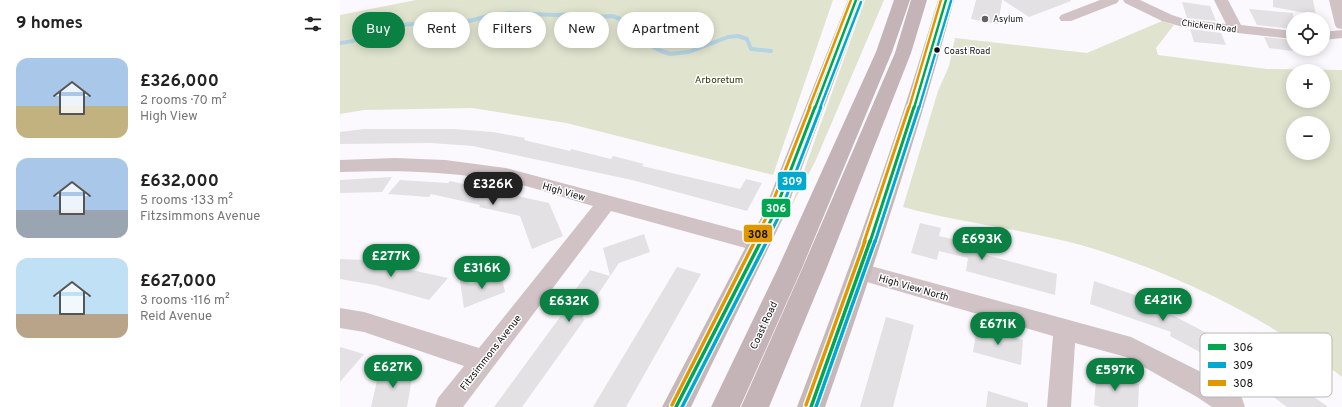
<!DOCTYPE html>
<meta charset="utf-8">
<style>
:root{--surface:#fff;--page:#f2f2f2;--text:#222;--muted:#767676;--accent:#0b8043}
body{margin:0;font-family:Overpass,sans-serif;background:var(--page);color:var(--text);height:100vh;display:flex;flex-direction:column;font-size:15px;white-space:nowrap}
*{box-sizing:border-box;margin:0}
p{font-size:13px;color:var(--muted)}
.icon{flex:none;width:22px;height:22px;fill:none;stroke:currentColor;stroke-width:2;stroke-linecap:round;stroke-linejoin:round}
.map{position:relative;flex:1;overflow:hidden}
.panel{display:flex;flex-direction:column;background:var(--surface);width:340px}
.panel>*{flex:none}
.hud{position:absolute;left:12px;top:12px;width:380px;height:36px;display:flex;gap:8px}
.fabs{position:absolute;left:946px;top:12px;display:grid;gap:8px}
.fabs a{display:grid;place-items:center;width:44px;height:44px;border-radius:50%;background:var(--surface);box-shadow:0 2px 10px #0003;font-size:20px}
.price{position:absolute;translate:-50% -34px;padding:0 9px;border-radius:14px;background:var(--accent);color:#fff;font-size:13px;line-height:26px;filter:drop-shadow(0 1px 2px #0008)}
.price::after{content:'';position:absolute;left:50%;top:24px;width:12px;height:9px;margin-left:-6px;background:inherit;clip-path:polygon(0 0,100% 0,50% 100%)}
.price.current{background:#222;color:#fff}
ul{padding:0;list-style:none}
li{display:flex;align-items:center;gap:12px;height:100px;padding:0 16px}
li span{display:grid;place-items:center;flex:none;width:112px;height:80px;border-radius:12px;color:#555}
li>.icon{margin-inline-start:auto}
span .icon{width:48px;height:48px;fill:#fffc;stroke-width:1}
li b{font-size:17px}
h2{display:flex;justify-content:space-between;align-items:center;height:48px;padding:0 16px;font-size:17px}
.tag{padding:0 14px;border-radius:18px;background:var(--surface);box-shadow:0 2px 10px #0003;font-size:14px;line-height:36px}
.tag.current{background:var(--accent);color:#fff}
main{display:flex;flex:1;min-height:0}
.map>svg:first-child{display:block}
</style>
<main>
<section class="panel">
<h2>9 homes<svg class="icon" aria-label="filters" viewBox="0 0 24 24"><path d="M4 7h16M4 17h16"/><circle cx="9" cy="7" r="2"/><circle cx="15" cy="17" r="2"/></svg></h2>
<ul>
<li><span style="background:linear-gradient(#a9c7e8 60%,#c2b280 0)"><svg class="icon" aria-label="home" viewBox="0 0 24 24"><path d="M3 11l9-7 9 7M6 9v11h12V9"/></svg></span><div><b>£326,000</b><p>2 rooms · 70 m²</p><p>High View</p></div></li>
<li><span style="background:linear-gradient(#a9c7e8 65%,#9aa5b1 0)"><svg class="icon" aria-label="home" viewBox="0 0 24 24"><path d="M3 11l9-7 9 7M6 9v11h12V9"/></svg></span><div><b>£632,000</b><p>5 rooms · 133 m²</p><p>Fitzsimmons Avenue</p></div></li>
<li><span style="background:linear-gradient(#bfe0f5 70%,#b9a48a 0)"><svg class="icon" aria-label="home" viewBox="0 0 24 24"><path d="M3 11l9-7 9 7M6 9v11h12V9"/></svg></span><div><b>£627,000</b><p>3 rooms · 116 m²</p><p>Reid Avenue</p></div></li>
</ul>
</section>
<div class="map">
<svg width="1002" height="407" viewBox="0 0 1002 407">
<rect width="100%" height="100%" fill="#fbf9fd"/>
<path fill="#e0e3ce" fill-rule="evenodd" d="M76 0H493L433 175 226 123 132 108 24 110 0 114V15Z
M525 0H544L475 162 451 207Z
M822 21 834 25 816 48 818 55 927 69 1002 70V377C928 317 833 272 741 245 683 229 621 223 563 207L598 91 609 66 615 38 747 53ZM953 71H983V101H953ZM953 123H983V153H953Z"/>
<g fill="none" stroke-linecap="round" stroke-linejoin="round">
<path stroke="#b4d4e3" stroke-width="4" d="M0 43C5 42 11 42 16 40 33 35 69 17 86 27V31H91L148 16 169 13 216 15 236 14 254 17 272 16 286 21 303 33 308 44 321 51 330 54 349 52 388 37 398 36 407 39 411 49 431 51"/>
</g>
<path fill="#e3e1e3" d="M636 0H662L658 24 631 19Z
M663 0H731V1L689 17Z
M933 0H973L976 15 933 7Z
M842 2 870 6 876 21 847 18Z
M909 9 953 13V29L917 25Z
M850 29 881 33 886 45 854 42Z
M924 37 953 40V51L929 48Z
M24 129H113L153 132 185 138 184 140 230 151 231 149 271 159 273 156 304 164 302 166 400 189 406 179 422 183 407 211 292 180 133 146 91 143 0 144V132Z
M52 177 42 192 0 193V180Z
M60 180 108 183 110 181 209 203 223 236 192 249 180 216 139 207 140 205 91 194 89 197 48 194Z
M580 223 601 228 599 236 647 247 646 255 717 274 715 295 626 271 628 258 599 251 597 260 571 253Z
M304 234 310 252 279 263 242 318 245 319 182 407H154L231 302 227 301 250 270 270 276 263 248Z
M0 259 25 260 108 278 89 300 35 285 0 279Z
M337 267 361 274 286 407H253Z
M161 273 165 292 124 308 120 281 132 284Z
M754 281 818 303 817 307 899 350 893 370 830 336 831 332 750 304Z
M546 317 574 325 553 407H520Z
M637 327 683 340 681 365 633 352Z
M0 347 24 354 0 382Z
M925 361 988 407H947L910 380Z
M74 366 67 407H31L38 376Z
M757 370 799 384 798 407H761L754 405Z
M648 391 688 403V407H646Z"/>
<g fill="none" stroke-linecap="round" stroke-linejoin="round">
<path fill="#d0c2c5" fill-rule="evenodd" d="M760 0H779L777 3 731 21H721L719 18 721 15Z
M783 0H800L832 15 844 19 886 24 874 0H888L901 25 953 31V39L843 27 822 21 785 3Z
M989 0H1002V29L997 28 995 25Z
M1002 30V38L983 40V32Z
M55 158 105 160 166 168 420 236 427 238 430 244 427 250 420 252 271 211 123 407H95L98 398 124 366 24 332 0 328V308L24 312 139 348 253 206C224 198 194 187 164 181 107 171 58 170 0 172V160Z
M520 263 791 337 875 379 902 398 905 407H872L857 397 786 357 735 343 731 407H707L713 336 513 278 509 272 513 266Z"/>
<path fill="#c6b7ba" fill-rule="evenodd" d="M508 0H524L444 216 351 407H322L422 216Z
M598 0H614C577 138 532 272 485 407H457C508 273 557 138 598 0Z"/>
<path fill="#c4b3b7" fill-rule="evenodd" d="M554 0H570L552 52 462 268 400 407H371L438 268 536 52Z
M571 0H587L571 53 487 267 429 407H401L463 267 555 53Z"/>
<defs>
<path id="bus-1-far2" d="M475 108 516 0
M574 108 606 0"/>
<path id="bus-1-far1" d="M420 242 433 216 475 107
M530 242 574 107"/>
<path id="bus-1" d="M336 407 421 241
M471 407 530 241"/>
<path id="bus-2-far2" d="M480 108 521 2
M579 108 611 1"/>
<path id="bus-2-far1" d="M426 242 438 218 481 107
M535 242 579 107"/>
<path id="bus-2" d="M342 407 427 241
M476 407 535 241"/>
<path id="bus-3-far2" d="M469 108 511 0
M569 108 601 0"/>
<path id="bus-3-far1" d="M414 242 428 214 470 107
M524 242 569 107"/>
<path id="bus-3" d="M332 405 415 241
M466 405 525 241"/>
</defs>
<use href="#bus-1-far2" stroke="#fff" stroke-width="5"/>
<use href="#bus-1-far1" stroke="#fff" stroke-width="6"/>
<use href="#bus-1" stroke="#fff" stroke-width="6"/>
<use href="#bus-2-far2" stroke="#fff" stroke-width="5"/>
<use href="#bus-2-far1" stroke="#fff" stroke-width="6"/>
<use href="#bus-2" stroke="#fff" stroke-width="6"/>
<use href="#bus-3-far2" stroke="#fff" stroke-width="5"/>
<use href="#bus-3-far1" stroke="#fff" stroke-width="6"/>
<use href="#bus-3" stroke="#fff" stroke-width="6"/>
<use href="#bus-1-far2" stroke="#00a651" stroke-width="2.5"/>
<use href="#bus-1-far1" stroke="#00a651" stroke-width="3"/>
<use href="#bus-1" stroke="#00a651" stroke-width="3.5"/>
<use href="#bus-2-far2" stroke="#00a9ce" stroke-width="2.5"/>
<use href="#bus-2-far1" stroke="#00a9ce" stroke-width="3"/>
<use href="#bus-2" stroke="#00a9ce" stroke-width="3.5"/>
<use href="#bus-3-far2" stroke="#e09702" stroke-width="2.5"/>
<use href="#bus-3-far1" stroke="#e09702" stroke-width="3"/>
<use href="#bus-3" stroke="#e09702" stroke-width="3.5"/>
</g>
<circle fill="#626163" stroke="#fff" stroke-width="1.5" cx="645" cy="19" r="4"/>
<circle fill="#100f10" stroke="#fff" stroke-width="1.5" cx="597" cy="50" r="3.5"/>
<g text-anchor="middle" stroke-width="3" stroke-linejoin="round" paint-order="stroke">
<g font-size="9" fill="#100f10" stroke="#fff" text-anchor="start">
<text x="653" y="22">Asylum</text>
</g>
<g font-size="9" fill="#100f10" stroke="#fff">
<text transform="translate(869 26) rotate(7)" y="3">Chicken Road</text>
</g>
<g font-size="9" fill="#100f10" stroke="#fff" text-anchor="start">
<text x="604" y="54">Coast Road</text>
</g>
<g font-size="10" fill="#2f3300" stroke="#fff">
<text x="379" y="83">Arboretum</text>
</g>
<g font-size="10" fill="#100f10" stroke="#fff">
<text transform="translate(224 191) rotate(16)" y="4">High View</text>
<text transform="translate(574 287) rotate(16)" y="4">High View North</text>
<text transform="translate(423 325) rotate(-65)" y="4">Coast Road</text>
<text transform="translate(150 352) rotate(-52)" y="4">Fitzsimmons Avenue</text>
</g>
</g>
<rect x="860" y="333" width="132" height="64" rx="6" fill="#fff" stroke="#b7b7b7" stroke-width="1"/>
<rect x="868" y="344" width="18" height="6" fill="#00a651"/>
<rect x="868" y="362" width="18" height="6" fill="#00a9ce"/>
<rect x="868" y="380" width="18" height="6" fill="#e09702"/>
<g font-size="11" fill="#100f10">
<text x="893" y="351">306</text>
<text x="893" y="369">309</text>
<text x="893" y="387">308</text>
</g>
<g stroke="#fff" stroke-width="1.5">
<rect x="437" y="171" width="30" height="20" rx="4" fill="#00a9ce"/>
<rect x="421" y="198" width="30" height="20" rx="4" fill="#00a651"/>
<rect x="403" y="224" width="30" height="19" rx="4" fill="#e09702"/>
</g>
<g font-size="11" text-anchor="middle" font-weight="bold" fill="#fff">
<text x="452" y="185">309</text>
<text x="436" y="212">306</text>
</g>
<g font-size="11" text-anchor="middle" font-weight="bold" fill="#111">
<text x="418" y="238">308</text>
</g>
</svg>
<div class="fabs">
<a><svg class="icon" aria-label="locate" viewBox="0 0 24 24"><circle cx="12" cy="12" r="6"/><path d="M12 2v4M12 18v4M2 12h4M18 12h4"/></svg></a>
<a>+</a>
<a>−</a>
</div>
<b class="price current" style="left:153px;top:206px">£326K</b>
<b class="price" style="left:642px;top:261px">£693K</b>
<b class="price" style="left:51px;top:278px">£277K</b>
<b class="price" style="left:142px;top:290px">£316K</b>
<b class="price" style="left:823px;top:322px">£421K</b>
<b class="price" style="left:229px;top:323px">£632K</b>
<b class="price" style="left:658px;top:346px">£671K</b>
<b class="price" style="left:53px;top:389px">£627K</b>
<b class="price" style="left:775px;top:392px">£597K</b>
<div class="hud">
<a class="tag current">Buy</a>
<a class="tag">Rent</a>
<a class="tag">Filters</a>
<a class="tag">New</a>
<a class="tag">Apartment</a>
</div>
</div>
</main>
